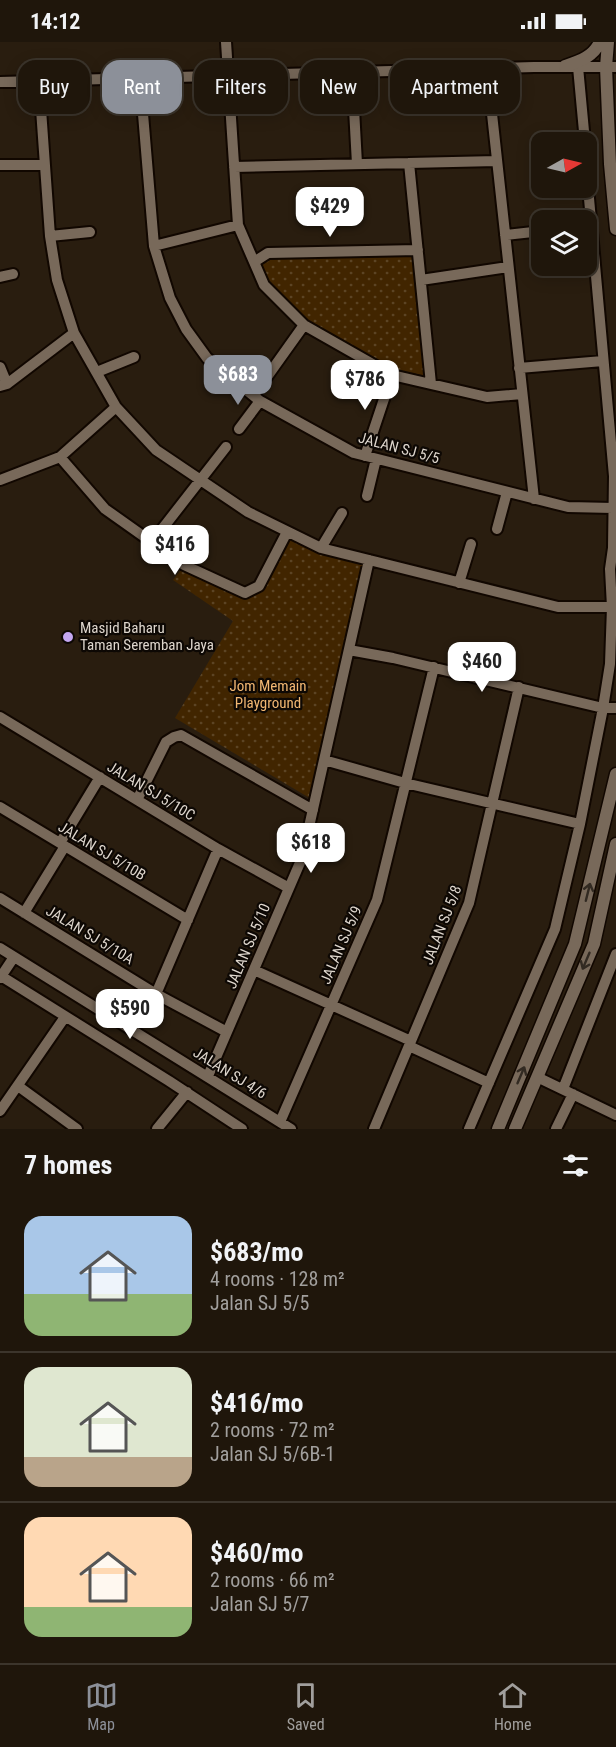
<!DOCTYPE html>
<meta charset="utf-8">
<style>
:root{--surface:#1f160b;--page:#2c2319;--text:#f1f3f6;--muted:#a19f9d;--line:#3c352c;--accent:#8c9099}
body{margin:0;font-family:"Roboto Condensed",sans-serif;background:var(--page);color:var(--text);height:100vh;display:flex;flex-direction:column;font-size:22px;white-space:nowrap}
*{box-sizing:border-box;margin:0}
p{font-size:20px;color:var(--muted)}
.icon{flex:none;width:33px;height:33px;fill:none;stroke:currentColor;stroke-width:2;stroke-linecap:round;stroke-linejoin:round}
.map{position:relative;height:1087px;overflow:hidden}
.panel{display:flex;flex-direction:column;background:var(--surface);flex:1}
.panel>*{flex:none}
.banner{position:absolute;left:18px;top:18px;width:580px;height:54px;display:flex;gap:12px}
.needle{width:39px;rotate:82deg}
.controls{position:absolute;left:531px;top:90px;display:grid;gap:12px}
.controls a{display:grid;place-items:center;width:66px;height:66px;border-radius:12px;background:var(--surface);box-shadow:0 3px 15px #0003,0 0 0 2px var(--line);font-size:30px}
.price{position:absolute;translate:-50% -51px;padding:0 14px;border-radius:12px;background:#fff;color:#222;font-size:20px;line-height:39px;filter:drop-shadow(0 2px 3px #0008)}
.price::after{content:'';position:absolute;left:50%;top:36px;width:18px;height:14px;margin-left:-9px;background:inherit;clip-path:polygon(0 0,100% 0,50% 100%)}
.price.current{background:var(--accent);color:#fff}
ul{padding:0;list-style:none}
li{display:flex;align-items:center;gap:18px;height:150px;padding:0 24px}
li+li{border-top:2px solid var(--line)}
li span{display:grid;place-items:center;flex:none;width:168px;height:120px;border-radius:18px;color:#555}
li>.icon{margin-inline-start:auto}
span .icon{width:72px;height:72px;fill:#fffc;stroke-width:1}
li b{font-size:26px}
h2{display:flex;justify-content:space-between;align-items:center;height:72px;padding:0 24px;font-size:26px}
.pill{padding:0 21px;border-radius:18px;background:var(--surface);box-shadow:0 3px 15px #0003,0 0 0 2px var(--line);font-size:21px;line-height:54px}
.pill.current{background:var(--accent);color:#fff}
.status{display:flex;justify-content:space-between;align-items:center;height:42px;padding:0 30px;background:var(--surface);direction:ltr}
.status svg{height:16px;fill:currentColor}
.menu{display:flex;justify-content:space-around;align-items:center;height:84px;border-top:2px solid var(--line);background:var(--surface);font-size:16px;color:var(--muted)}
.menu a{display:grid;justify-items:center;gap:3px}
.menu .current{color:var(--accent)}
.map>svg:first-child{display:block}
</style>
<div class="status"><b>14:12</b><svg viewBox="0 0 49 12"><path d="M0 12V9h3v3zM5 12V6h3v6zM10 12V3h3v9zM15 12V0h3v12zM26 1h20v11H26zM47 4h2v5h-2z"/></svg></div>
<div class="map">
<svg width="616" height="1087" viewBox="0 0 616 1087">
<defs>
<pattern id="park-dots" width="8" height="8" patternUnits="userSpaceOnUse" patternTransform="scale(1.5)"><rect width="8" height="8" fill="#412500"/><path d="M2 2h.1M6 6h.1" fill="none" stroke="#5c4424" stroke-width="1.8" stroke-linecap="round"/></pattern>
</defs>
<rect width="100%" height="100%" fill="#291d0f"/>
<path fill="url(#park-dots)" d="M417 210 429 340 393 332 305 281 265 242 256 221 269 212Z
M288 492 366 520 313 758 175 676 233 579 173 538 183 525 245 553 260 545Z"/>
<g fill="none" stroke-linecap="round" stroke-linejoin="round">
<defs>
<path id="minor" d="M226 0 238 183 264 243 304 283 392 333 487 355 522 352
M578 25 585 100
M487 26 534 457
M352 30 357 122
M140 36 154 204 170 256 186 287 207 316 260 359 354 411 568 465 613 466
M39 39 50 194 57 238 74 291 116 365 156 408 248 470 321 506 558 565H612
M0 40 534 25H616
M409 121 431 342
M0 123H45
M234 125 497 119
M505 193 542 189
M50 194 90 190
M154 204 238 183
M254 220 268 211 418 208
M0 235 13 232
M421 238 508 225
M0 325 7 342
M519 326 603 319
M97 330 134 315
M0 344 7 342 74 291
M254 353 304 283
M239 387 260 359
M365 414 392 333
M60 415 105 467 184 523 245 551 259 544 287 490
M0 438 60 415 116 365
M367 454 376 417
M497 487 507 450
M152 500 226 405
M321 506 342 471
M459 541 471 502
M349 608 393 616 603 666H616
M0 675 218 807 289 846
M324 718 405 741 580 782
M137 758 166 700 174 695 181 693 313 768
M0 765 188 878
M60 801 100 735
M0 856 156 952 227 990
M24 871 65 804
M0 906 291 1087
M254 928 411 999
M1 934 169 1039 242 1087
M0 936 14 915
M156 952 218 807
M409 1004 489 1041
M208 1034 302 816 369 518
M537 1035 616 1073
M18 1044 77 1087
M563 1047 616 912
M0 1069 65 975
M280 1080 377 858 434 625
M157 1087 187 1050
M374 1087 469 861 519 645
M469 1087 555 887 580 782 603 666 610 622 612 565 610 527 613 506 614 434 586 123
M556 1087 573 1052"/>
<path id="tertiary" d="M608 0 606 25 610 122 616 187
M565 24C580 19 593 15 600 0
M498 1087 575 902 616 732
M515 1087 594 902 616 802"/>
</defs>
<use href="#minor" stroke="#110700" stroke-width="14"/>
<use href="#tertiary" stroke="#110700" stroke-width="15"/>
<use href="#minor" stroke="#78695a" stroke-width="10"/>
<use href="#tertiary" stroke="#78695a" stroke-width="12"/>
</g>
<defs><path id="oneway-shaft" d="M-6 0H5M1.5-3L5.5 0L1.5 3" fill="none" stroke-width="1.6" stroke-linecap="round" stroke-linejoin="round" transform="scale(1.5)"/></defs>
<g stroke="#322a22">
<use href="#oneway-shaft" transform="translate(588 850) rotate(-76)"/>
<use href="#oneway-shaft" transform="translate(586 919) rotate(113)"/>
<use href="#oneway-shaft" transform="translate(521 1033) rotate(-67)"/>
</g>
<circle fill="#c4a7f1" stroke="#0d0804" stroke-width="2" cx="68" cy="595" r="6"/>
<g text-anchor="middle" stroke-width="4.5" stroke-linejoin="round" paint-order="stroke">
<g font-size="15" fill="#ded6cd" stroke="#0d0804">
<text transform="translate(399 406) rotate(15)" y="5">JALAN SJ 5/5</text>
<text transform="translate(151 749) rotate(31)" y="5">JALAN SJ 5/10C</text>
<text transform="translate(102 809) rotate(31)" y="5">JALAN SJ 5/10B</text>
<text transform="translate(442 883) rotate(-69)" y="5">JALAN SJ 5/8</text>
<text transform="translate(90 893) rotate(31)" y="5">JALAN SJ 5/10A</text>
<text transform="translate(341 903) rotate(-67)" y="5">JALAN SJ 5/9</text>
<text transform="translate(248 904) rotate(-67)" y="5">JALAN SJ 5/10</text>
<text transform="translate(230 1031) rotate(32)" y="5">JALAN SJ 4/6</text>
</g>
<g font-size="15" fill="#ded6cd" stroke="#0d0804" text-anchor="start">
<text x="80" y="591">Masjid Baharu<tspan x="80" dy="17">Taman Seremban Jaya</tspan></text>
</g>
<g font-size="15" fill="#f2b772" stroke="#0d0804">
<text x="268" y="649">Jom Memain<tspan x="268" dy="17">Playground</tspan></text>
</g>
</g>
</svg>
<div class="controls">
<a><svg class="needle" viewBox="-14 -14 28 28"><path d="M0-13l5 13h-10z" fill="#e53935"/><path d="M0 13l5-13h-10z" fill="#a19f9d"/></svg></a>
<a><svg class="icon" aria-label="layers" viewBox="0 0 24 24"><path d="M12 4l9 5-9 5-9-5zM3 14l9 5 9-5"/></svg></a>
</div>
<b class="price" style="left:330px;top:196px">$429</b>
<b class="price current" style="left:238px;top:364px">$683</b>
<b class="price" style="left:365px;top:369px">$786</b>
<b class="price" style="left:175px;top:534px">$416</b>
<b class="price" style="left:482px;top:651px">$460</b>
<b class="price" style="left:311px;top:832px">$618</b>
<b class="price" style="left:130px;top:998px">$590</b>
<div class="banner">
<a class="pill">Buy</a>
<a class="pill current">Rent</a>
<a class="pill">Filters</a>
<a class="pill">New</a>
<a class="pill">Apartment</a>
</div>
</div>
<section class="panel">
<h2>7 homes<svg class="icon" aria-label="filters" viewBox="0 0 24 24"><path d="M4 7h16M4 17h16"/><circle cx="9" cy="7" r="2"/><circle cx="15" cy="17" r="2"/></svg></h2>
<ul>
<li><span style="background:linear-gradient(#a9c7e8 65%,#8fb573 0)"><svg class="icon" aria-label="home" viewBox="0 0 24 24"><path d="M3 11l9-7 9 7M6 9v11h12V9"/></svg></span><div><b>$683/mo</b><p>4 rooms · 128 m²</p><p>Jalan SJ 5/5</p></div></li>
<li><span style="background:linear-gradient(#dfe7d0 75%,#b9a48a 0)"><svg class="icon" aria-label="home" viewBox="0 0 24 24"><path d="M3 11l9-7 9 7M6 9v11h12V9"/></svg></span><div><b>$416/mo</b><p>2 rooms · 72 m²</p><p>Jalan SJ 5/6B-1</p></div></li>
<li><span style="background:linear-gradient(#ffd9b3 75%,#8fb573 0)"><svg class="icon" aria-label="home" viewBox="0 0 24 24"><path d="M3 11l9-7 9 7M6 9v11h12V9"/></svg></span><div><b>$460/mo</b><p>2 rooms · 66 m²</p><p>Jalan SJ 5/7</p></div></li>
</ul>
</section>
<nav class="menu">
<a class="current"><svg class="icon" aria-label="map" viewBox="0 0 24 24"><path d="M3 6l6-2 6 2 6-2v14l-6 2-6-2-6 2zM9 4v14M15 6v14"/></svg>Map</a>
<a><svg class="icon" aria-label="saved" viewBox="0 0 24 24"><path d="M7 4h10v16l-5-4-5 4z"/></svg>Saved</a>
<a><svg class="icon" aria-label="home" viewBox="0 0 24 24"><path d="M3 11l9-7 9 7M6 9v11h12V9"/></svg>Home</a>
</nav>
